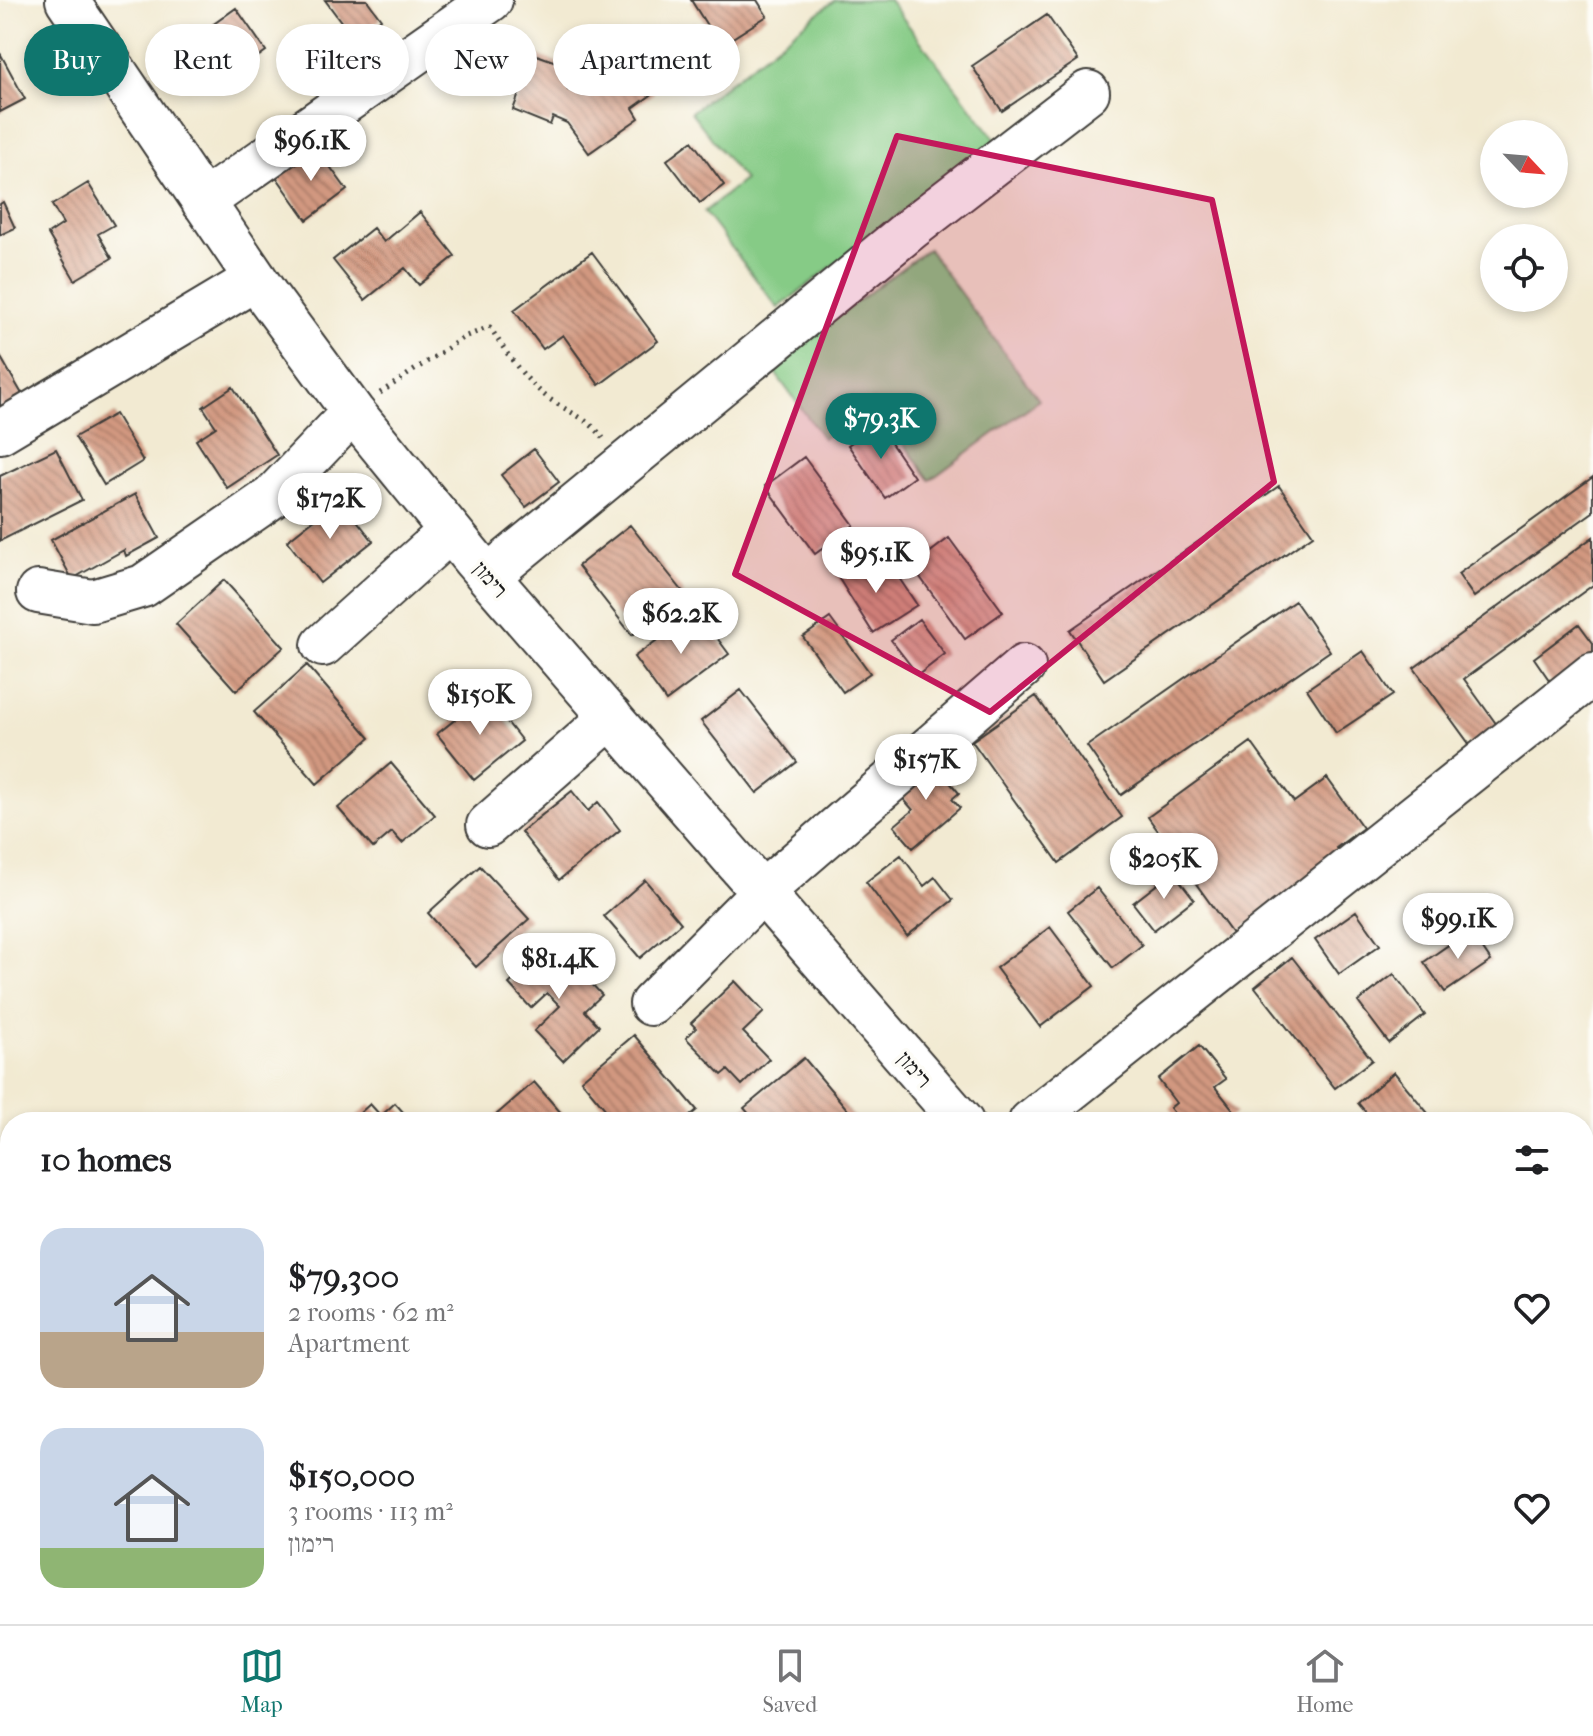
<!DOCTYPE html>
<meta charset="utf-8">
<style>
:root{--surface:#fff;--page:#f6f6f6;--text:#202124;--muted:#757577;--line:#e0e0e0;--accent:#0f766e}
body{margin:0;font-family:"IM FELL French Canon","Frank Ruhl Libre",serif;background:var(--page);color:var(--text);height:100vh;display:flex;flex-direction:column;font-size:30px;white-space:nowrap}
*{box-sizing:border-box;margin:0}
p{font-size:26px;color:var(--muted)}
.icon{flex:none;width:44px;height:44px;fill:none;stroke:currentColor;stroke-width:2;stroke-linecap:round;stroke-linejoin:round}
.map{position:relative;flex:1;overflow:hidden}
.sheet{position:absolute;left:0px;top:1112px;width:1594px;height:512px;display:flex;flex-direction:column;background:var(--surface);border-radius:32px 32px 0 0;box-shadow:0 4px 12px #0003}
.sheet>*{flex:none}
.top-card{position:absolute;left:24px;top:24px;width:800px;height:72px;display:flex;gap:16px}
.needle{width:52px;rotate:116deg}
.tools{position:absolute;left:1480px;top:120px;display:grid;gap:16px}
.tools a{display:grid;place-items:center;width:88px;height:88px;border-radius:50%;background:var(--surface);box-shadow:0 4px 12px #0003;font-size:40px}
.price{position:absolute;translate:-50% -68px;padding:0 18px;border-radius:28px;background:#fff;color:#222;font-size:26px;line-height:52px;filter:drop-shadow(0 2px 4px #0008)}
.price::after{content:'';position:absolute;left:50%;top:48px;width:24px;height:18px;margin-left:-12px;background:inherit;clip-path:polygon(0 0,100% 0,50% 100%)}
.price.active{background:var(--accent);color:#fff}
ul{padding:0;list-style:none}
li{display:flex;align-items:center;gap:24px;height:200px;padding:0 40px}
li span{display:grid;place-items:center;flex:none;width:224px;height:160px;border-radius:24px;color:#555}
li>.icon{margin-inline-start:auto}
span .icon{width:96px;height:96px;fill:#fffc;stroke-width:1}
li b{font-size:34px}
h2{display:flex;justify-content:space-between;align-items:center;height:96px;padding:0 40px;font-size:34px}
.chip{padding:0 28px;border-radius:36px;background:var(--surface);box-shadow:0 4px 12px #0003;font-size:28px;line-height:72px}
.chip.active{background:var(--accent);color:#fff}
.dock{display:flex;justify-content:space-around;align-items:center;height:112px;border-top:2px solid var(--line);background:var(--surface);font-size:22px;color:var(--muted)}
.dock a{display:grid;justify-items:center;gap:4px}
.dock .active{color:var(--accent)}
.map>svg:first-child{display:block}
</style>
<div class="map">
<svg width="1593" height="1624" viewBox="0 0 1593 1624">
<defs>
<pattern id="water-ripples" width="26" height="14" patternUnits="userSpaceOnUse" patternTransform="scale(2)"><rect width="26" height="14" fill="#6fc1eb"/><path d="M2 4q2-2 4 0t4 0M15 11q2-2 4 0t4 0" fill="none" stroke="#60a5c9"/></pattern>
<pattern id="building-back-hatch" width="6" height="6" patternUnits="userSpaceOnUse" patternTransform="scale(2)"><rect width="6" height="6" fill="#d29880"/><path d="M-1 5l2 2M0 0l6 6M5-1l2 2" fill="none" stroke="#aa7b68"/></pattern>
</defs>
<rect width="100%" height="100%" fill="#fdfcf7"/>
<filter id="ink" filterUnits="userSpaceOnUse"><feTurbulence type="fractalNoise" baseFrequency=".0125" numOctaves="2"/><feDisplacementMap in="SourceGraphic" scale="16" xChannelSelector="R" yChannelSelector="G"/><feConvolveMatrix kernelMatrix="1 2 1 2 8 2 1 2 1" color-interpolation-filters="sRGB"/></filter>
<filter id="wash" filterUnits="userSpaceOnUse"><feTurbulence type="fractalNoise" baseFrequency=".006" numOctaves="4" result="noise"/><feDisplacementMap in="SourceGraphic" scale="32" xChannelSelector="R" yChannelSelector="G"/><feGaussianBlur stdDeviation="1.8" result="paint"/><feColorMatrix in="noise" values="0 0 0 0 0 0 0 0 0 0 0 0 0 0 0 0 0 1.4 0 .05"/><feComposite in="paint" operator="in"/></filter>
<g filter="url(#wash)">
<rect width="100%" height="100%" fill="#f2ead2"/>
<path fill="#86cb86" stroke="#517451" stroke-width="2" d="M835 0H889L996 140 778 308 704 212 744 180 691 112Z
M928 249 1039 400 930 480 873 401 823 438 770 366Z
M743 1614H1080L1088 1624H731Z"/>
<path fill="url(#water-ripples)" stroke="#466e84" stroke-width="2" d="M909 1614H976L983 1624H916Z"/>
<g id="blocks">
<path fill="url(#building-back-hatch)" d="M325 0H367L381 19 354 39Z
M691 0H757L767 16 720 46Z
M236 8 266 51 227 79 197 36Z
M1047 15 1078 60 1002 111 972 66Z
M0 53 25 99 0 112Z
M534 54 576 69 568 90 585 96 633 63 654 93 633 108 639 118 589 153 567 123 553 117 550 125 513 110Z
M692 141 724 185 700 203 667 160Z
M315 146 347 190 307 220 275 175Z
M88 183 114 225 98 234 112 258 75 280 48 234 63 224 52 205Z
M3 202 15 228 0 235V204Z
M420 212 455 256 419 285 405 268 365 300 333 260 373 228 384 242Z
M592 252 658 341 599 385 563 335 543 349 514 310Z
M0 356 26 401 0 416Z
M233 387 277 455 227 488 196 440 216 427 203 407Z
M115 414 143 461 104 485 75 437Z
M878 424 914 477 885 498 848 445Z
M56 449 82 500 0 541V476Z
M534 449 559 482 526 507 501 475Z
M804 457 854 525 815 554 765 486Z
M1593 477V512L1474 597 1458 574Z
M1279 486 1313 535 1104 680 1070 630Z
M135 494 159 538 126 556 124 550 72 579 51 540Z
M340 499 373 541 320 583 287 541Z
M630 525 684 593 632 635 578 566Z
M1593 537V585L1464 679 1497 725 1470 745 1414 668Z
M949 538 1003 612 965 639 912 566Z
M862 558 875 580 893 569 917 605 873 633 836 574Z
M224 580 284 647 236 691 176 624Z
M1295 601 1330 651 1121 795 1087 746Z
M697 611 729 654 666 701 634 657Z
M830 618 870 673 843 692 803 637Z
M919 619 945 654 918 675 891 640Z
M1579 624 1593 643V658L1554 687 1534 658Z
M1363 651 1393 695 1336 733 1307 689Z
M307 665 370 738 317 784 254 712Z
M741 690 797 762 757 793 701 721Z
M486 695 522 741 474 780 437 734Z
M1036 696 1122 817 1059 863 972 741Z
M1251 742 1294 802 1327 778 1363 828 1336 848 1342 857 1233 935 1148 817Z
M929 758 959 793 952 799 960 808 913 848 894 826 913 810 894 788Z
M391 763 435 815 402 843 392 832 373 848 338 808Z
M572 791 588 811 598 802 620 830 559 880 521 832Z
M901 855 924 886 935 877 953 900 907 936 866 882Z
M480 866 529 919 476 967 428 913Z
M1173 872 1194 899 1154 930 1133 903Z
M645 880 681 923 640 958 604 916Z
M1097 888 1142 945 1113 968 1068 911Z
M1356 911 1380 945 1339 974 1315 940Z
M1050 927 1094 986 1040 1027 996 968Z
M1470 930 1491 961 1445 992 1424 962Z
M544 950 554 961 563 953 602 995 585 1011 599 1026 563 1061 534 1031 560 1006 547 993 531 1008 509 984Z
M1292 957 1372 1060 1335 1088 1255 987Z
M1394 974 1425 1015 1389 1043 1358 1002Z
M735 981 764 1012 743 1032 769 1059 742 1085 728 1070 722 1075 686 1038 696 1028 691 1023Z
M634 1035 697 1110 683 1122H616L581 1080Z
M1199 1046 1226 1079 1215 1087 1236 1113 1225 1122H1181L1170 1108 1176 1103 1158 1079Z
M804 1058 858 1122H756L744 1108Z
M1394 1072 1432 1118 1427 1122H1374L1358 1103Z
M534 1082 569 1122H488Z
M395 1103 412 1122H350L370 1104 381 1116Z
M0 1215 10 1227V1332L0 1321Z
M1591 1319 1593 1321V1367L1584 1358V1326Z
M10 1428V1459L0 1448V1438Z
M3 1538 10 1548V1590L3 1595 0 1590V1540Z
M201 1614H268L256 1624H209Z"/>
</g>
</g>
<g filter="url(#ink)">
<use href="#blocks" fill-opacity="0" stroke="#3c3b37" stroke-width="2"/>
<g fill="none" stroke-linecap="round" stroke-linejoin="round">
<defs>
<path id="minor" d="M67 0 268 297 353 412 474 560 962 1122
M203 202 491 0
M0 432 256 279
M488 576 913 227 1088 92
M38 592 93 601 143 586 272 497 353 412
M323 645 450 531
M488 825 611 717
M651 1004 761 893 1024 666
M1030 1122 1593 674
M1389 1614 1398 1624
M376 1624 387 1614
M594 1624 606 1614"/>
</defs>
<use href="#minor" stroke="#3c3b37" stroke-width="46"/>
<path stroke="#3c3b37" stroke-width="5" stroke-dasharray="2 6" stroke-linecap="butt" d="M380 393 464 337 490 327C505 351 521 375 542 393 561 410 589 417 603 438"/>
<use href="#minor" stroke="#fff" stroke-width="42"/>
</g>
</g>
<path fill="#c2185b" fill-opacity="0.2" stroke="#c2185b" stroke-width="6" stroke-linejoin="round" d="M897 136 1212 200 1274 482 990 712 735 574Z"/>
<g text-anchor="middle" stroke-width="7" stroke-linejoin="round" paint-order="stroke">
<g font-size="22" fill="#1c1c1c" stroke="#fdfcf7">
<text transform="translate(491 579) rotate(49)" y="8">רימון</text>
<text transform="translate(915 1069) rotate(49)" y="8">רימון</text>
</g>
</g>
</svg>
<div class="tools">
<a><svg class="needle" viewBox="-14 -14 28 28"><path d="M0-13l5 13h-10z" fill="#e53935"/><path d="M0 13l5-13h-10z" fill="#757577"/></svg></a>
<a><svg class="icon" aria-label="locate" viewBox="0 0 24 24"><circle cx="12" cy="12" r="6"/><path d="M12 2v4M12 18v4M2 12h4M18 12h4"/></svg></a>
</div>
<b class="price" style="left:311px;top:183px">$96.1K</b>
<b class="price active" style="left:881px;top:461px">$79.3K</b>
<b class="price" style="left:330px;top:541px">$172K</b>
<b class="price" style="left:876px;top:595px">$95.1K</b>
<b class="price" style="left:681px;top:656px">$62.2K</b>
<b class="price" style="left:480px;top:737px">$150K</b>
<b class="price" style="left:926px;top:802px">$157K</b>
<b class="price" style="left:1164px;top:901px">$205K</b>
<b class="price" style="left:1458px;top:961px">$99.1K</b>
<b class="price" style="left:559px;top:1001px">$81.4K</b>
<div class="top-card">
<a class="chip active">Buy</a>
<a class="chip">Rent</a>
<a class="chip">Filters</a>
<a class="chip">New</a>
<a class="chip">Apartment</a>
</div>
<section class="sheet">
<h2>10 homes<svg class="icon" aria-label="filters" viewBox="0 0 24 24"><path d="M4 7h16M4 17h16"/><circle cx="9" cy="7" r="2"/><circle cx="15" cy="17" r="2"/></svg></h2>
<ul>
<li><span style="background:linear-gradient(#c9d6e8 65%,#b9a48a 0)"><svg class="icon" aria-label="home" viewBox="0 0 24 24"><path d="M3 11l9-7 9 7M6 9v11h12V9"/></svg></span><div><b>$79,300</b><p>2 rooms · 62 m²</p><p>Apartment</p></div><svg class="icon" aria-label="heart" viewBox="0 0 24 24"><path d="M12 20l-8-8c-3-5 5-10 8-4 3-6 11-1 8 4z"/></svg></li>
<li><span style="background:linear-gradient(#c9d6e8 75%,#8fb573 0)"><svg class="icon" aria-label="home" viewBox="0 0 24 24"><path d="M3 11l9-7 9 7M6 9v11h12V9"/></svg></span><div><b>$150,000</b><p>3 rooms · 113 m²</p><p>רימון</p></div><svg class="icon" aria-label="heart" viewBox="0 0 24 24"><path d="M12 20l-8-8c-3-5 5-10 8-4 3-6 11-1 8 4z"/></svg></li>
</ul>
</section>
</div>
<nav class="dock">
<a class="active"><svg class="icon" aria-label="map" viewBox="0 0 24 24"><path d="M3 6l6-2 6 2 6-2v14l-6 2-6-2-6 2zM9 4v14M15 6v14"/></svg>Map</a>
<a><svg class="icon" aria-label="saved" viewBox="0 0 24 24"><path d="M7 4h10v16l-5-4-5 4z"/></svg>Saved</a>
<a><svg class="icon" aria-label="home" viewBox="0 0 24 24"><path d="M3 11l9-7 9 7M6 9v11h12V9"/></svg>Home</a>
</nav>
